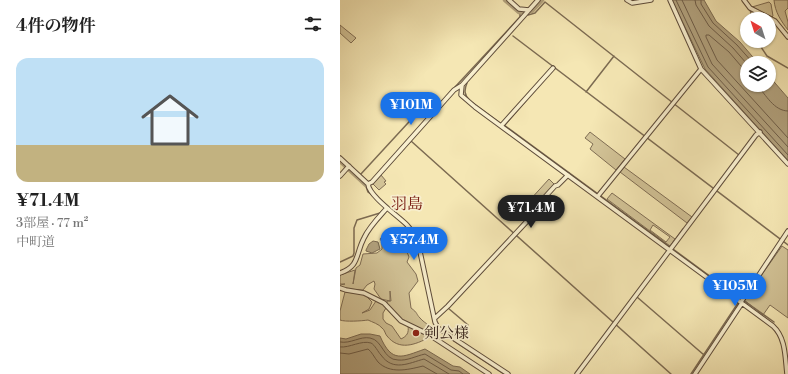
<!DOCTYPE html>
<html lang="ja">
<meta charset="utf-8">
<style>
:root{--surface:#fff;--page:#f2f2f2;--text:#222;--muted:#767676;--accent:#1a73e8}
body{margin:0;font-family:"Libre Bodoni","Noto Serif JP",serif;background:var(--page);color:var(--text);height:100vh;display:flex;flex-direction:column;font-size:15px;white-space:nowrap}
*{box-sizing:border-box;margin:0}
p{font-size:13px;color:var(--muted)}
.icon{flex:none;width:22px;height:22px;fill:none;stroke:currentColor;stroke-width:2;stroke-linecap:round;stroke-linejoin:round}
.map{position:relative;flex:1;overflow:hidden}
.sheet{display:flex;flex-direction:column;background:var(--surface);width:340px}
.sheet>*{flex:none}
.needle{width:26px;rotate:321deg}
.fabs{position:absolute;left:400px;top:12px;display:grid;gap:8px}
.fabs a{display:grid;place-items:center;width:36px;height:36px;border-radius:50%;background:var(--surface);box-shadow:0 1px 3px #0004;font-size:20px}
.price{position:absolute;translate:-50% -34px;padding:0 9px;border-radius:14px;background:var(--accent);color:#fff;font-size:13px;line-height:26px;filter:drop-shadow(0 1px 2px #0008)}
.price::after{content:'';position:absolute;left:50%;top:24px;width:12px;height:9px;margin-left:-6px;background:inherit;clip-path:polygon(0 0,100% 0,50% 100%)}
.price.current{background:#222;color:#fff}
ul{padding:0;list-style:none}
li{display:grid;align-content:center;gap:8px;height:212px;padding:0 16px}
li span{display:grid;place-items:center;height:124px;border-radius:12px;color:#555}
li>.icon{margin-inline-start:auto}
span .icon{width:72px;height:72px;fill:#fffc;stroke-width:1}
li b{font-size:17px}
h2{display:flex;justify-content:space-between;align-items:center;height:48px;padding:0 16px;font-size:17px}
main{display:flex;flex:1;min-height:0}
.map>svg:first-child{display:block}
</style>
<main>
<section class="sheet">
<h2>4件の物件<svg class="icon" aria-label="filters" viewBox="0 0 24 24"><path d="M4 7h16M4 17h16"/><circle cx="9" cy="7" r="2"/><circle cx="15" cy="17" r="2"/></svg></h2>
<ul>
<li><span style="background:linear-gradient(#bfe0f5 70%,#c2b280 0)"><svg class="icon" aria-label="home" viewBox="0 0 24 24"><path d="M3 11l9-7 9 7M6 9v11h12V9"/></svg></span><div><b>¥71.4M</b><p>3部屋 · 77 m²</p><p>中町道</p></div></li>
</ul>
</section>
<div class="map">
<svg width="448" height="374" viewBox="0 0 448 374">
<rect width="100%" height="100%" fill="#f5e7b4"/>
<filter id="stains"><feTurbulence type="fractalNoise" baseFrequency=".005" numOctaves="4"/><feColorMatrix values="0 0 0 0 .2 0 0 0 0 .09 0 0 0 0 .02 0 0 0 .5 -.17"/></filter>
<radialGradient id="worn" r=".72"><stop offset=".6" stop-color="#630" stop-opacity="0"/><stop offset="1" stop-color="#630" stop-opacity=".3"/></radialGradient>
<path fill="#d3c498" stroke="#806e55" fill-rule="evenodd" d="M434 0H448V8L445 11 448 22V30C441 21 435 12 434 0Z
M429 2 431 4 433 16 432 17 412 7Z
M0 25 16 38 11 43 0 33Z
M250 132 285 159 276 170 250 149 253 144 245 138Z
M284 167 352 217 347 223 280 172Z
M41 175 46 181 44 182 46 184 39 190 33 184Z
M209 179 215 185 194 206 189 201Z
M272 193 335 239 330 246 267 199ZM313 225 330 237 326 242 310 230Z
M54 232 64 244 69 257 67 262 76 274 78 281 69 293 71 308C78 313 76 314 80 318 85 324 93 326 96 335 79 329 57 321 47 305V301H51L50 291V301L41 299 34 289 35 284 34 281 27 285 23 290 6 289 0 287V285L5 284H0V275L15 270 13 284 16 268 20 265 23 254 37 253 42 249V242L40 239C44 234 48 233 54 232Z
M442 246 448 250V318L430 305 423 315 404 300Z
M5 292 24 294 32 302 29 309 22 313 30 310 36 301 43 304 46 308 43 313V319L46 323 52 326 61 339C67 336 69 333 68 326L90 337C75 345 59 351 47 336 45 334 45 330 42 328 39 324 32 322 28 320 22 321 5 322 0 320V311Z"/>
<path fill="#b1a17d" stroke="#7c6b52" d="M332 0H364L376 21 400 42 418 63H407V85H429V76L448 98V161L365 69Z
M33 241 38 242 40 249 32 253 26 251V250L29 244Z
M21 334H30L40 336C52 364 62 357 85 349L113 366 120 367 130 374H0V338L6 339Z"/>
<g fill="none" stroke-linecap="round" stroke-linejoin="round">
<path stroke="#6e5d48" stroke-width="1" d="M336 0 368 67 448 155
M342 0 372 64 448 147
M355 0 356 5 369 26 393 48 407 64
M361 0V4L373 23 397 45 413 63
M407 73 389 52 369 35H366V37L377 60 448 138
M417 85C426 95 434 111 448 111
M0 342C11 344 20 336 30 338 43 340 43 360 58 360 67 361 76 356 85 354L111 370 119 371 123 374
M0 347C10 348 21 340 31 343 35 345 38 352 41 355 53 372 69 363 84 359L109 374
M0 353 9 354 28 349C32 352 34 357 38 362 50 374 67 370 83 366L97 374"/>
<path stroke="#7c6b52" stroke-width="1.5" d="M410 9 412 19
M188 15 195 13 205 2 399 155
M173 36 448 245
M419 41V44L427 56 448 68
M127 83C124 90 124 95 130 101
M115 87 180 17V12
M246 92 274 56
M133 103 160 123
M164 125 401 299
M164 126 189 97
M67 145 71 141 331 374
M20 175 79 111
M25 184 28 192 32 195
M330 247 343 229
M0 262 13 256 14 253V228L17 220 40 213 42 211
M297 297 364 355
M401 299 408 289
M403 300 434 322
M108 308 128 325
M94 322 96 329 164 374
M351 374 398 303"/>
<path stroke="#b1a17d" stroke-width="4.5" d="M165 0 179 12H181
M190 11H192L202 0
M0 161 26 185"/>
<defs>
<path id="minor" d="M169 0 179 9 189 10
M287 0 292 3 311 0
M330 0 361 69 448 164
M404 0 410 8 435 21 448 37
M122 85 121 95 135 107 433 326C446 338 445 357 447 374
M161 126 213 68
M0 158 28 184C29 196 58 216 67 225 73 231 76 239 79 247L95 322 98 328 168 374
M0 176 9 166
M28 184 32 182 114 90 122 85 198 0
M258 196 361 69
M0 273C20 266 15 255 24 238 29 227 39 217 47 208
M0 288 6 290 24 293 44 303 61 321 88 334 149 374
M401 302 448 231
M95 318 108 306 191 217 194 209 215 186 218 185 228 175
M237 374 416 135 420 132
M355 374 402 303"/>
</defs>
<use href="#minor" stroke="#5e4c3a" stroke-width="5.5"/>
<use href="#minor" stroke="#f8efce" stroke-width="3.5"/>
</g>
<circle fill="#8f2418" stroke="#f8efce" stroke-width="1.5" cx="76" cy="333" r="4"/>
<g text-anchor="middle" stroke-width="3.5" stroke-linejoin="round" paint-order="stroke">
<g font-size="15" fill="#2c1912" stroke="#f8efce" text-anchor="start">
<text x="84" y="338">剣公様</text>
</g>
<g font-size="16" fill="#7a1f14" stroke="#f8efce">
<text x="67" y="209">羽島</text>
</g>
</g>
<rect width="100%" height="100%" filter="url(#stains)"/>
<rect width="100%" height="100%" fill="url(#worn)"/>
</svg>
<div class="fabs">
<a><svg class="needle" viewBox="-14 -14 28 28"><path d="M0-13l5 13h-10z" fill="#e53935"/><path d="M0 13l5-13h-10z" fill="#767676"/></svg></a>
<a><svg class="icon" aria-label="layers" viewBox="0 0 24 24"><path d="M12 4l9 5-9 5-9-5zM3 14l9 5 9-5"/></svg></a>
</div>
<b class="price" style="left:71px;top:126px">¥101M</b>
<b class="price current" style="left:191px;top:229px">¥71.4M</b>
<b class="price" style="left:74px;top:261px">¥57.4M</b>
<b class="price" style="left:395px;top:307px">¥105M</b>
</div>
</main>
